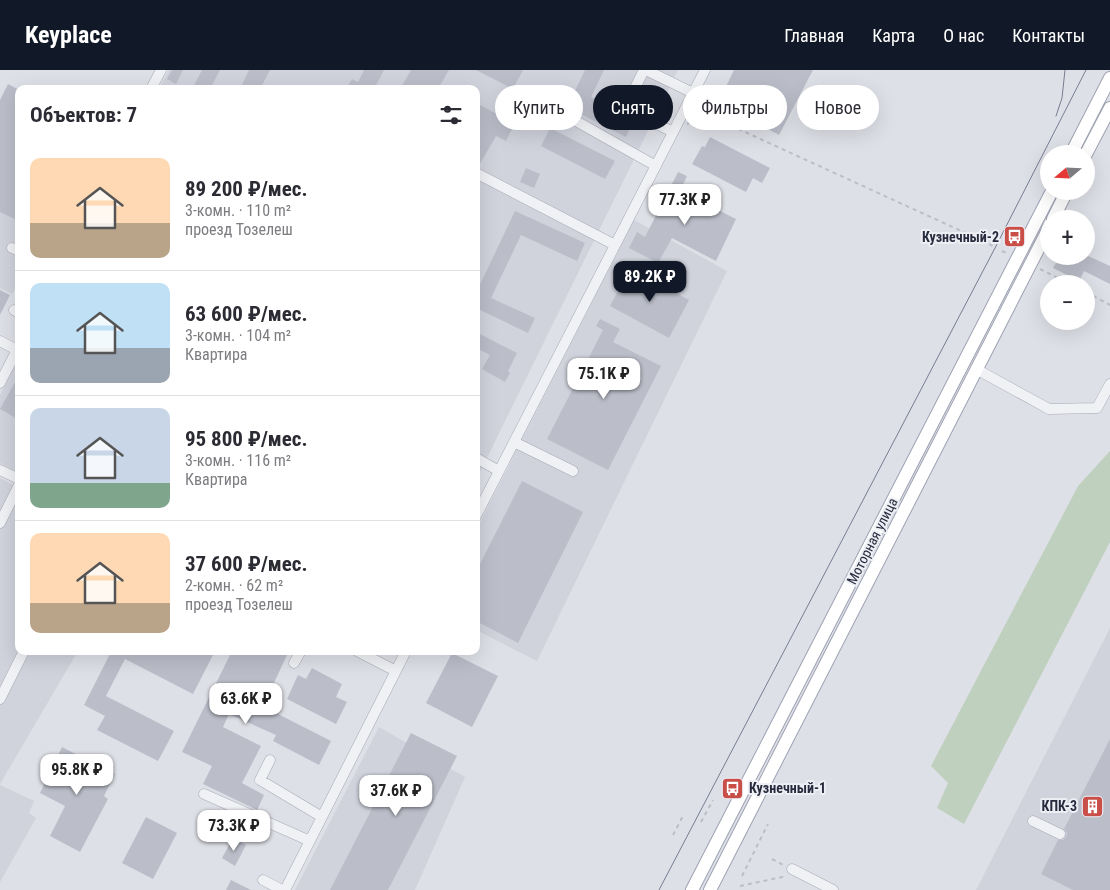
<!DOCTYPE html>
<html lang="ru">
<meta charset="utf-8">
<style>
:root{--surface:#fff;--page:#f7f7f7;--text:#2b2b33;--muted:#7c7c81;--line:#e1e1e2;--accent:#111827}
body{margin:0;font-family:"Roboto Condensed",sans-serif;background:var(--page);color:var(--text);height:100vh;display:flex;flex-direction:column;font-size:19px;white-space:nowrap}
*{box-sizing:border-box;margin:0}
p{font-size:16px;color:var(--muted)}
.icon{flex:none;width:28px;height:28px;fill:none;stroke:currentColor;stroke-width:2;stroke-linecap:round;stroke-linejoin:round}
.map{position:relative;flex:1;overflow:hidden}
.drawer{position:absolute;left:15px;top:15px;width:465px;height:570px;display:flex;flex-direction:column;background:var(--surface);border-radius:10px;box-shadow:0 5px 20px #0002}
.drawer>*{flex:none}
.guide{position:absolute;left:495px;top:15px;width:475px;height:45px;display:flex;gap:10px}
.needle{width:32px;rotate:251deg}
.fabs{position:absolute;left:1040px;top:75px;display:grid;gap:10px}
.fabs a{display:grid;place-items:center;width:55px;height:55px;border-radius:50%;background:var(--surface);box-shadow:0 5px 20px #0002;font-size:25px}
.price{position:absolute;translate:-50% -42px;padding:0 11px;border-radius:10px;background:#fff;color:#222;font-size:16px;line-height:32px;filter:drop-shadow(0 1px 2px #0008)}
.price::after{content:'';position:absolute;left:50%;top:30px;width:15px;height:11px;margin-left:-8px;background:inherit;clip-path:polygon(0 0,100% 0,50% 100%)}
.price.on{background:var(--accent);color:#fff}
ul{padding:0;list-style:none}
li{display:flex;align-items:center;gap:15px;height:125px;padding:0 15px}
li+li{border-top:1px solid var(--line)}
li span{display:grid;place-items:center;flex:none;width:140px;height:100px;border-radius:10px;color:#555}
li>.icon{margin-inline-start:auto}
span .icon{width:60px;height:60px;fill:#fffc;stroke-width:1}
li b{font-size:21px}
h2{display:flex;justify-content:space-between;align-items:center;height:60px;padding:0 15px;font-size:21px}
.chip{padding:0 18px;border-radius:22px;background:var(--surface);box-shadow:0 5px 20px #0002;font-size:18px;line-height:45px}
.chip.on{background:var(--accent);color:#fff}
header{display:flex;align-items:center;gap:30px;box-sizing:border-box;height:70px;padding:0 25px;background:var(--accent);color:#fff}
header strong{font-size:24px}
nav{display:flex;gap:28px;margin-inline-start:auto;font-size:18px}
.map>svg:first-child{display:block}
</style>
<header>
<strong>Keyplace</strong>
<nav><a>Главная</a><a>Карта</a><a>О нас</a><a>Контакты</a></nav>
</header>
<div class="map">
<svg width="1110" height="820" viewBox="0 0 1110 820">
<rect width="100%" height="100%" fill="#dee0e7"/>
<path fill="#d0d2dc" d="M169 0H678L476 410V19H159Z
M0 102 19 112V213L12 224 0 218Z
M634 150 727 201 537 591 476 560V460Z
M19 288V403L0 393V325Z
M0 408 19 418V581H78L0 714Z
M1110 558V820H976Z
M379 657 465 707 415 820H295Z
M0 715 34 731 29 743 36 748 0 812Z"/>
<path fill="#c0d0bf" d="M1110 381V472L964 754 937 738 948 713 931 696 1078 416Z"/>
<path fill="#bbbec9" d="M172 0H183L176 14 167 9Z
M202 0H220L210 19H192Z
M249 0H270L260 19H240Z
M364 0H384L374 19H346L352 9 358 12Z
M411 0H449L438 19H400Z
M476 0H523L513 19Z
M585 0H604L591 27 634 50 626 67 567 37Z
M734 0H813L779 65 718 33Z
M8 14 19 20V151L0 142V30Z
M507 24 525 33 506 71 496 66 478 97 476 96V33L497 44Z
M550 58 615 91 605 109 541 76Z
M710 67 770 98 762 113 753 108 746 122 692 94 702 76 705 77Z
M526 98 540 104 534 118 520 112Z
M678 102 687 106 680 121 736 149 716 191 672 168 658 193 629 178 637 162 645 167Z
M515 141 585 173 577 191 521 165 491 228 535 248 528 263 476 238V223Z
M1086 185 1110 196V214L1084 201 1079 211 1053 198 1060 186H1086Z
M630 198 689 230 669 268 610 236Z
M0 220 10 225 0 245Z
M600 249 620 259 613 272 661 296 608 400 547 369 603 260 596 256Z
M476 262 517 283 508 301 510 303 505 312 482 299 490 285 476 278Z
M19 305V350L0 339Z
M522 411 583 442 518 573 476 551V502Z
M109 581H215L193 624 125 589 106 626 174 661 158 691 97 660 105 646 84 635 111 582Z
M232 581H279L287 585 265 632 281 639 278 644 331 671 319 695 273 671 276 665 229 644 223 657 261 676 242 713 264 725 257 740 203 714 212 696 182 682Z
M452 583 498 606 472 657 426 633Z
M312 598 342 614 336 627 347 632 336 654 287 629 298 605 306 609Z
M411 663 457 686 388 820H330Z
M1110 669V820H1073L1041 804 1058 770H1063L1066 767 1067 763 1064 759Z
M62 677 115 704 104 726 108 729 80 782 50 766 65 736 40 723Z
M146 747 177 763 153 809 122 793Z
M233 768 246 775 235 796 222 788Z
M231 810 251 820H226Z"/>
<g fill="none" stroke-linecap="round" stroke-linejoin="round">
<defs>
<path id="minor" d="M644 0 625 38 673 62
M646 0 693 23
M151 19 161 0
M544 33 656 96
M476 103 615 175
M12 178 19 181
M14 240 19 243
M0 271 17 280
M976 299 1049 339 1097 338 1110 314
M0 313 19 276
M514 372 573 401
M476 388 499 401
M0 400 19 409
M476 446 705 0
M0 453 19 415
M357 581 396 601
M294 593 301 581
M0 629 24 581
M270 690 260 710 322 747
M204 724 310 771
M1033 751 1060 764
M792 799 833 820
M263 810 282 820
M285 820 406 581"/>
<path id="major" d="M1071 84 1110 8
M1086 84 1110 38
M1053 149 1067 121
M692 820 1052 121
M710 820 1049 158"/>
</defs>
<use href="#minor" stroke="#a7aab4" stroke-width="11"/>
<use href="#major" stroke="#9ea2b2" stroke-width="14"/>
<path stroke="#bcbec5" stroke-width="2" stroke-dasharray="4 4" stroke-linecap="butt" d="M687 54 708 45 983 171
M989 174 996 178
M1002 181 1009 184
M1040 199 1070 214
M1086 222 1110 235
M701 752 713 730
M673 765 684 744
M772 789 783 795
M742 806 768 754
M740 816 787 806"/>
<use href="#minor" stroke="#f0f1f5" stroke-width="10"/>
<use href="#major" stroke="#fff" stroke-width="12"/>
<path stroke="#787c90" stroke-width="1" d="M1056 46 1062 28 1065 0
M659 820 995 178 1086 0"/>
</g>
<defs>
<symbol id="bus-square" viewBox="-11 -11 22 22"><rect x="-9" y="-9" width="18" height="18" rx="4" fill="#c84e47" stroke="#edeff5"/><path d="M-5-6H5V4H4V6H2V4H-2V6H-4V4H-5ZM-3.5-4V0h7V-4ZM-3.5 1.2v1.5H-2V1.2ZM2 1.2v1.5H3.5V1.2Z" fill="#fff"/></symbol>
<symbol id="building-square" viewBox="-11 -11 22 22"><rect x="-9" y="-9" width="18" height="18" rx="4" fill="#c84e47" stroke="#edeff5"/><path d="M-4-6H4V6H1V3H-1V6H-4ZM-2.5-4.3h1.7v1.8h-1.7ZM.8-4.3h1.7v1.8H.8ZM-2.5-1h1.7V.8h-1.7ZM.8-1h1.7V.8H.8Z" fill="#fff"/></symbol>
</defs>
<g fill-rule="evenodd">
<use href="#bus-square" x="1002" y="154" width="25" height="25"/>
<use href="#bus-square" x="720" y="706" width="25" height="25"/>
<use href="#building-square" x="1080" y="724" width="25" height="25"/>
</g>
<g text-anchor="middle" stroke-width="4" stroke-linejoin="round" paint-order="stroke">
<g font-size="14" font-weight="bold" fill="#282b3d" stroke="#edeff5" text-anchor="end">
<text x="999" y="172">Кузнечный-2</text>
<text x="749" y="723" text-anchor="start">Кузнечный-1</text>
<text x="1077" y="741">КПК-3</text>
</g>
<g font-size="14" fill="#282b3d" stroke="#edeff5">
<text transform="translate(872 471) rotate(-63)" y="5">Моторная улица</text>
</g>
</g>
</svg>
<div class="fabs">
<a><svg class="needle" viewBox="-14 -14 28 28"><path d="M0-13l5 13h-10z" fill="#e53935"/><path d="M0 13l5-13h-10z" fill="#7c7c81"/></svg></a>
<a>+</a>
<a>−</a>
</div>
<b class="price" style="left:685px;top:156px">77.3K ₽</b>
<b class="price on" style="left:650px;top:233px">89.2K ₽</b>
<b class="price" style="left:604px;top:330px">75.1K ₽</b>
<b class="price" style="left:246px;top:655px">63.6K ₽</b>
<b class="price" style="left:77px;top:726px">95.8K ₽</b>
<b class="price" style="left:396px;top:747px">37.6K ₽</b>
<b class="price" style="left:234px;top:782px">73.3K ₽</b>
<div class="guide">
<a class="chip">Купить</a>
<a class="chip on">Снять</a>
<a class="chip">Фильтры</a>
<a class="chip">Новое</a>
</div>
<section class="drawer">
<h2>Объектов: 7<svg class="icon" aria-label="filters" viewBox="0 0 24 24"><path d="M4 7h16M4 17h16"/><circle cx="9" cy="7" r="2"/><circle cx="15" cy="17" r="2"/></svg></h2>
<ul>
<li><span style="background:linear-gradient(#ffd9b3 65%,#b9a48a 0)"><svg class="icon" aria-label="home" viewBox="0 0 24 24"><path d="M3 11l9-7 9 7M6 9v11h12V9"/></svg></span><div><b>89 200 ₽/мес.</b><p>3-комн. · 110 m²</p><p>проезд Тозелеш</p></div></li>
<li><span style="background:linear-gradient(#bfe0f5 65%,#9aa5b1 0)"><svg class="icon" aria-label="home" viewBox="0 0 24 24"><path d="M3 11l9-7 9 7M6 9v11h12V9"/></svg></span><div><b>63 600 ₽/мес.</b><p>3-комн. · 104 m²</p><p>Квартира</p></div></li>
<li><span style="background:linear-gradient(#c9d6e8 75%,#7fa58c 0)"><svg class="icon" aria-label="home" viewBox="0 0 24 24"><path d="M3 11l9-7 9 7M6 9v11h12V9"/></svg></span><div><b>95 800 ₽/мес.</b><p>3-комн. · 116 m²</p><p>Квартира</p></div></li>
<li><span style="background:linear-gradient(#ffd9b3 70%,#b9a48a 0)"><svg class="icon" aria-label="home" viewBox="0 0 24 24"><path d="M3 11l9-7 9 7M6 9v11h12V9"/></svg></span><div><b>37 600 ₽/мес.</b><p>2-комн. · 62 m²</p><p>проезд Тозелеш</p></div></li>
</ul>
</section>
</div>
